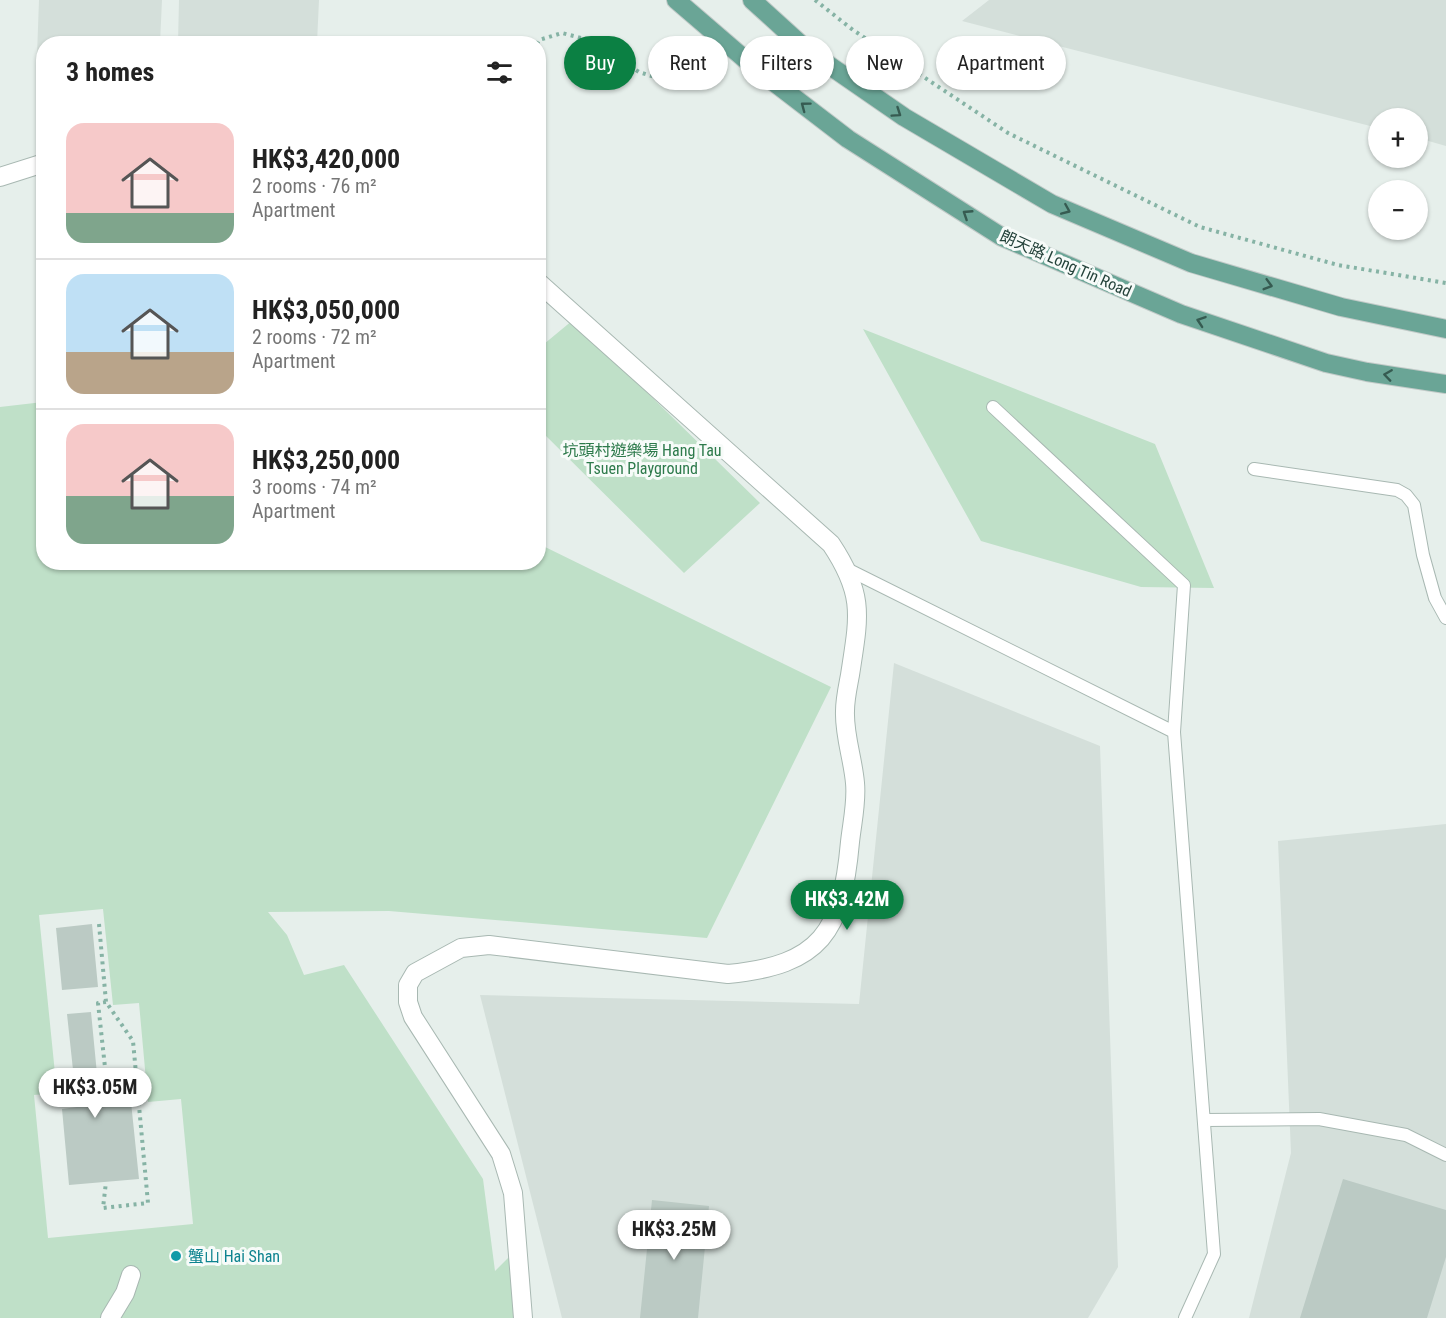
<!DOCTYPE html>
<meta charset="utf-8">
<style>
:root{--surface:#fff;--page:#f6f6f6;--text:#222;--muted:#767676;--line:#e0e0e0;--accent:#0b8043}
body{margin:0;font-family:"Roboto Condensed","Noto Sans TC",sans-serif;background:var(--page);color:var(--text);height:100vh;display:flex;flex-direction:column;font-size:22px;white-space:nowrap}
*{box-sizing:border-box;margin:0}
p{font-size:20px;color:var(--muted)}
.icon{flex:none;width:33px;height:33px;fill:none;stroke:currentColor;stroke-width:2;stroke-linecap:round;stroke-linejoin:round}
.map{position:relative;flex:1;overflow:hidden}
.details{position:absolute;left:36px;top:36px;width:510px;height:534px;display:flex;flex-direction:column;background:var(--surface);border-radius:24px;box-shadow:0 2px 4px #0004}
.details>*{flex:none}
.hud{position:absolute;left:564px;top:36px;width:570px;height:54px;display:flex;gap:12px}
.controls{position:absolute;left:1368px;top:108px;display:grid;gap:12px}
.controls a{display:grid;place-items:center;width:60px;height:60px;border-radius:50%;background:var(--surface);box-shadow:0 2px 4px #0004;font-size:30px}
.price{position:absolute;translate:-50% -51px;padding:0 14px;border-radius:21px;background:#fff;color:#222;font-size:20px;line-height:39px;filter:drop-shadow(0 2px 3px #0008)}
.price::after{content:'';position:absolute;left:50%;top:36px;width:18px;height:14px;margin-left:-9px;background:inherit;clip-path:polygon(0 0,100% 0,50% 100%)}
.price.current{background:var(--accent);color:#fff}
ul{padding:0;list-style:none}
li{display:flex;align-items:center;gap:18px;height:150px;padding:0 30px}
li+li{border-top:2px solid var(--line)}
li span{display:grid;place-items:center;flex:none;width:168px;height:120px;border-radius:18px;color:#555}
li>.icon{margin-inline-start:auto}
span .icon{width:72px;height:72px;fill:#fffc;stroke-width:1}
li b{font-size:26px}
h2{display:flex;justify-content:space-between;align-items:center;height:72px;padding:0 30px;font-size:26px}
.chip{padding:0 21px;border-radius:27px;background:var(--surface);box-shadow:0 2px 4px #0004;font-size:21px;line-height:54px}
.chip.current{background:var(--accent);color:#fff}
.map>svg:first-child{display:block}
</style>
<div class="map">
<svg width="1446" height="1318" viewBox="0 0 1446 1318">
<rect width="100%" height="100%" fill="#e6efeb"/>
<path fill="#d4dfda" d="M39 0H162L160 43 44 44 43 56 37 55Z
M179 0H319L317 43H178Z
M989 0H1446V146L1418 138V118H1378V128L962 21Z
M894 663 1100 746 1118 1267 1088 1318H562L480 995 859 1004Z
M1446 824V1318H1249L1291 1153 1278 841Z"/>
<path fill="#bfe0c8" fill-rule="evenodd" d="M573 320 760 503 684 573 539 429 538 349Z
M863 329 1155 444 1214 588 1141 587 981 541Z
M43 402 44 562H538L539 544 831 687 707 938 389 911 268 912 287 935 304 975 344 965 483 1179 495 1271 518 1248 521 1318H0V407ZM103 909 113 1005 139 1003 148 1102 181 1099 193 1224 48 1238 34 1095 57 1093 39 915Z"/>
<path fill="#bbcac4" d="M92 924 98 987 62 990 56 928Z
M91 1012 100 1105 131 1102 139 1179 69 1185 62 1109 77 1107 67 1014Z
M1343 1179 1446 1210V1257L1427 1318H1300Z
M652 1200 709 1206 698 1318H640Z"/>
<g fill="none" stroke-linecap="round" stroke-linejoin="round">
<defs>
<path id="service" d="M993 407 1184 585 1174 732 1214 1254 1185 1318
M1254 469 1397 490 1406 495 1414 505 1423 555 1435 598 1446 618
M847 569 1174 732
M1204 1120 1319 1119 1406 1135 1446 1155"/>
<path id="minor" d="M0 177 44 163
M110 1318 125 1293 131 1275
M523 1318 513 1193 501 1154 413 1017 408 1002V985L415 973 461 948 489 945 728 974C821 965 842 932 850 842 852 823 857 802 855 783 853 759 844 735 845 711 845 699 848 686 850 675 859 616 865 595 831 544L538 282"/>
<path id="primary" d="M676 0 754 67 848 139 1002 237 1181 314 1326 363 1367 372 1446 384
M752 0 807 50 904 117 1052 204 1191 263 1341 307 1446 329"/>
</defs>
<use href="#service" stroke="#a8b8b2" stroke-width="14"/>
<use href="#minor" stroke="#a8b8b2" stroke-width="20"/>
<use href="#primary" stroke="#c2cac8" stroke-width="20"/>
<path stroke="#86b3a5" stroke-width="4" stroke-dasharray="3 4.5" stroke-linecap="butt" d="M815 0 853 30 1008 133 1200 227 1338 265 1446 283
M537 44 539 40 562 33 593 41 639 72 667 81 706 85
M99 924 106 1002 133 1041 148 1203 103 1208 106 1182
M106 1002 98 1003 109 1104"/>
<use href="#service" stroke="#fff" stroke-width="12"/>
<use href="#minor" stroke="#fff" stroke-width="18"/>
<use href="#primary" stroke="#6aa596" stroke-width="18"/>
</g>
<defs><path id="oneway-chevron" d="M-2-3.5L2.5 0L-2 3.5" fill="none" stroke-width="1.6" stroke-linecap="round" stroke-linejoin="round" transform="scale(1.5)"/></defs>
<g stroke="#365b51">
<use href="#oneway-chevron" transform="translate(805 106) rotate(-143)"/>
<use href="#oneway-chevron" transform="translate(897 113) rotate(34)"/>
<use href="#oneway-chevron" transform="translate(1066 210) rotate(23)"/>
<use href="#oneway-chevron" transform="translate(967 214) rotate(-147)"/>
<use href="#oneway-chevron" transform="translate(1268 285) rotate(16)"/>
<use href="#oneway-chevron" transform="translate(1201 321) rotate(-161)"/>
<use href="#oneway-chevron" transform="translate(1388 375) rotate(-172)"/>
</g>
<circle fill="#0f9aa8" stroke="#f7fbf9" stroke-width="2" cx="176" cy="1256" r="6"/>
<g text-anchor="middle" stroke-width="6" stroke-linejoin="round" paint-order="stroke">
<g font-size="16" fill="#24423a" stroke="#f7fbf9">
<text transform="translate(1066 263) rotate(24)" y="6">朗天路 Long Tin Road</text>
</g>
<g font-size="16" fill="#2d7a4b" stroke="#f7fbf9">
<text x="642" y="456">坑頭村遊樂場 Hang Tau<tspan x="642" dy="18">Tsuen Playground</tspan></text>
</g>
<g font-size="16" fill="#0d838f" stroke="#f7fbf9" text-anchor="start">
<text x="188" y="1262">蟹山 Hai Shan</text>
</g>
</g>
</svg>
<div class="controls">
<a>+</a>
<a>−</a>
</div>
<b class="price current" style="left:847px;top:931px">HK$3.42M</b>
<b class="price" style="left:95px;top:1119px">HK$3.05M</b>
<b class="price" style="left:674px;top:1261px">HK$3.25M</b>
<div class="hud">
<a class="chip current">Buy</a>
<a class="chip">Rent</a>
<a class="chip">Filters</a>
<a class="chip">New</a>
<a class="chip">Apartment</a>
</div>
<section class="details">
<h2>3 homes<svg class="icon" aria-label="filters" viewBox="0 0 24 24"><path d="M4 7h16M4 17h16"/><circle cx="9" cy="7" r="2"/><circle cx="15" cy="17" r="2"/></svg></h2>
<ul>
<li><span style="background:linear-gradient(#f6c9c9 75%,#7fa58c 0)"><svg class="icon" aria-label="home" viewBox="0 0 24 24"><path d="M3 11l9-7 9 7M6 9v11h12V9"/></svg></span><div><b>HK$3,420,000</b><p>2 rooms · 76 m²</p><p>Apartment</p></div></li>
<li><span style="background:linear-gradient(#bfe0f5 65%,#b9a48a 0)"><svg class="icon" aria-label="home" viewBox="0 0 24 24"><path d="M3 11l9-7 9 7M6 9v11h12V9"/></svg></span><div><b>HK$3,050,000</b><p>2 rooms · 72 m²</p><p>Apartment</p></div></li>
<li><span style="background:linear-gradient(#f6c9c9 60%,#7fa58c 0)"><svg class="icon" aria-label="home" viewBox="0 0 24 24"><path d="M3 11l9-7 9 7M6 9v11h12V9"/></svg></span><div><b>HK$3,250,000</b><p>3 rooms · 74 m²</p><p>Apartment</p></div></li>
</ul>
</section>
</div>
